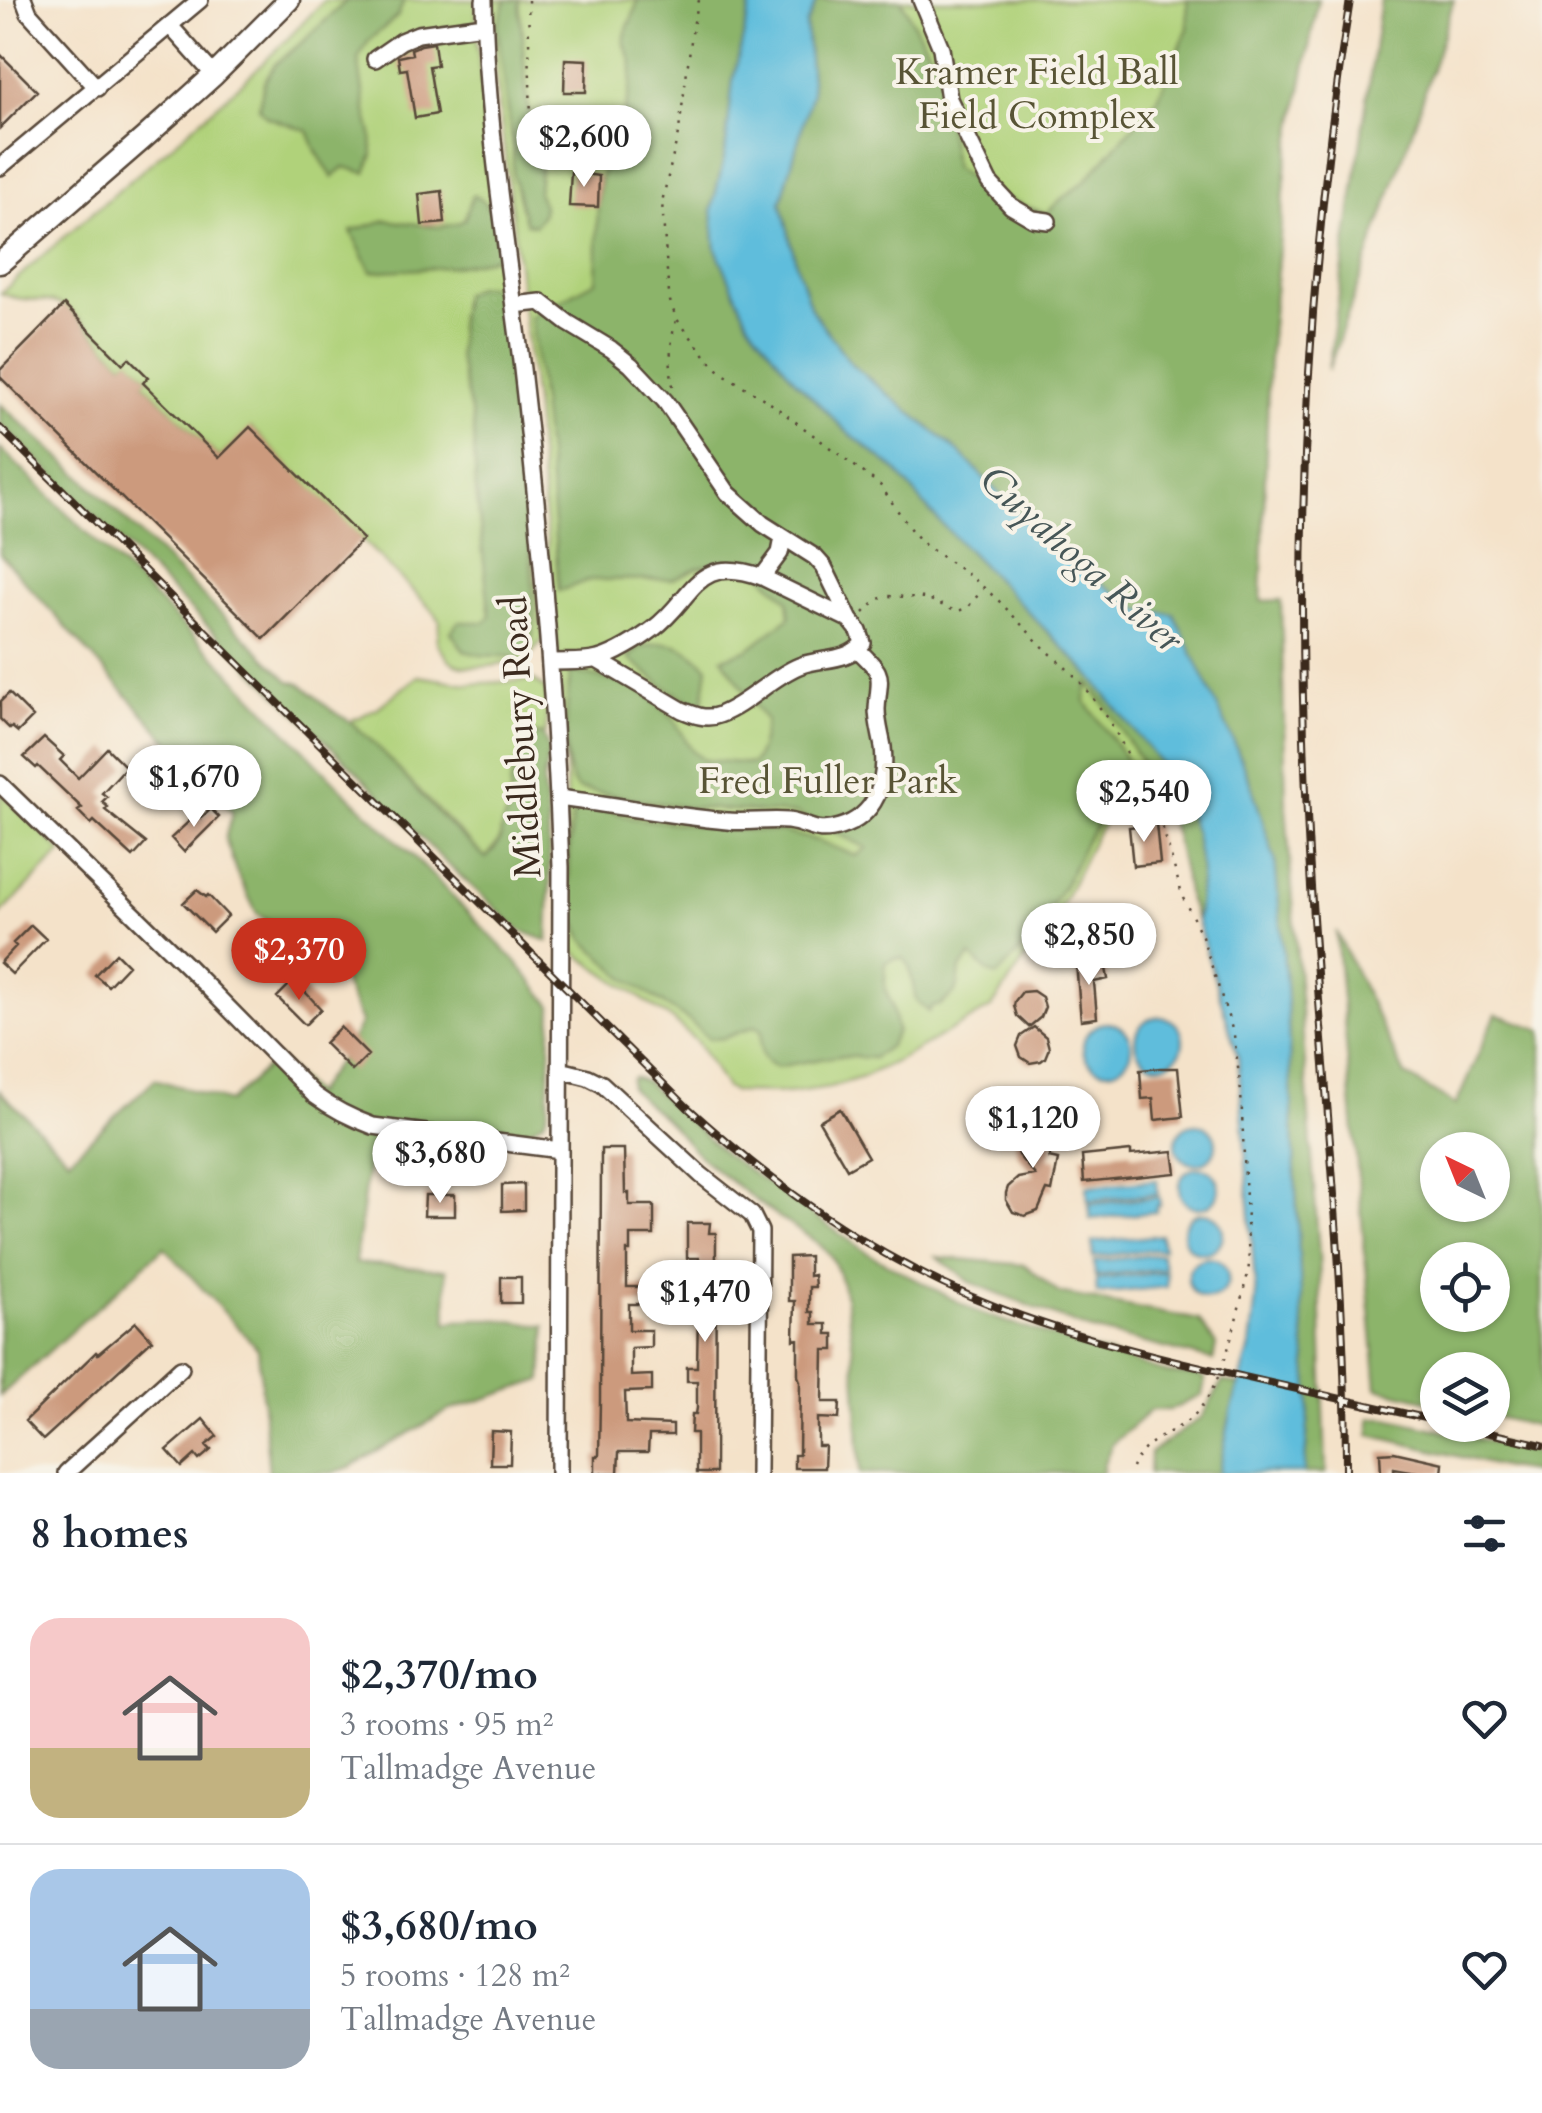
<!DOCTYPE html>
<meta charset="utf-8">
<style>
:root{--surface:#fff;--page:#f6f6f7;--text:#1f2937;--muted:#747a83;--line:#e0e1e3;--accent:#c8321e}
body{margin:0;font-family:Cardo,serif;background:var(--page);color:var(--text);height:100vh;display:flex;flex-direction:column;font-size:38px;white-space:nowrap}
*{box-sizing:border-box;margin:0}
p{font-size:32px;color:var(--muted)}
.icon{flex:none;width:55px;height:55px;fill:none;stroke:currentColor;stroke-width:2;stroke-linecap:round;stroke-linejoin:round}
.map{position:relative;height:1473px;overflow:hidden}
.side{display:flex;flex-direction:column;background:var(--surface);flex:1}
.side>*{flex:none}
.needle{width:65px;rotate:317deg}
.fabs{position:absolute;left:1420px;top:1132px;display:grid;gap:20px}
.fabs a{display:grid;place-items:center;width:90px;height:90px;border-radius:50%;background:var(--surface);box-shadow:0 2px 8px #0004;font-size:50px}
.price{position:absolute;translate:-50% -85px;padding:0 22px;border-radius:35px;background:#fff;color:#222;font-size:32px;line-height:65px;filter:drop-shadow(0 2px 5px #0008)}
.price::after{content:'';position:absolute;left:50%;top:60px;width:30px;height:22px;margin-left:-15px;background:inherit;clip-path:polygon(0 0,100% 0,50% 100%)}
.price.on{background:var(--accent);color:#fff}
ul{padding:0;list-style:none}
li{display:flex;align-items:center;gap:30px;height:250px;padding:0 30px}
li+li{border-top:2px solid var(--line)}
li span{display:grid;place-items:center;flex:none;width:280px;height:200px;border-radius:30px;color:#555}
li>.icon{margin-inline-start:auto}
span .icon{width:120px;height:120px;fill:#fffc;stroke-width:1}
li b{font-size:42px}
h2{display:flex;justify-content:space-between;align-items:center;height:120px;padding:0 30px;font-size:42px}
.map>svg:first-child{display:block}
</style>
<div class="map">
<svg width="1542" height="1473" viewBox="0 0 1542 1473">
<rect width="100%" height="100%" fill="#f7f3e8"/>
<filter id="ink" filterUnits="userSpaceOnUse"><feTurbulence type="fractalNoise" baseFrequency=".01" numOctaves="2"/><feDisplacementMap in="SourceGraphic" scale="20" xChannelSelector="R" yChannelSelector="G"/><feConvolveMatrix kernelMatrix="1 2 1 2 8 2 1 2 1" color-interpolation-filters="sRGB"/></filter>
<filter id="wash" filterUnits="userSpaceOnUse"><feTurbulence type="fractalNoise" baseFrequency=".0048" numOctaves="4" result="noise"/><feDisplacementMap in="SourceGraphic" scale="40" xChannelSelector="R" yChannelSelector="G"/><feGaussianBlur stdDeviation="2.25" result="paint"/><feColorMatrix in="noise" values="0 0 0 0 0 0 0 0 0 0 0 0 0 0 0 0 0 1.4 0 .05"/><feComposite in="paint" operator="in"/></filter>
<g filter="url(#wash)">
<rect width="100%" height="100%" fill="#f4e2c9"/>
<path fill="#b0d27a" stroke="#767e4c" stroke-width="2.5" d="M324 0H476L477 42 543 639 527 660C508 663 468 673 452 662 445 657 441 649 437 642L440 622 436 614 251 428 219 458 143 383 148 377 129 359 123 364C110 351 72 307 57 303 36 297 24 303 1 293 108 194 227 108 324 0Z
M492 0H752L733 80 725 154 794 379 846 431 896 470 1148 748 1116 807 1096 834 1060 908 992 1007 899 1060 860 1078 830 1087 789 1093 733 1092 726 1088 697 1042 674 1021 577 954 570 946 567 936 566 777 557 644 534 402 497 85Z
M817 0H1318L1286 168 1269 359 812 92Z
M418 676 468 684 533 680 547 690 546 731 543 735 535 734 511 782 509 809 502 825 500 840 486 858C438 815 398 766 351 722L354 719C364 717 367 711 376 709Z
M0 792 62 852 0 915Z"/>
<path fill="#8cb46a" stroke="#646f44" stroke-width="2.5" fill-rule="evenodd" d="M347 0H404L398 16 369 40 358 59 366 111 372 134 373 155 366 173 344 167 333 178 316 151 308 131 267 117 259 108 264 82 275 64 305 40Z
M506 0H519L528 109 543 133 538 193 543 206V213L535 225 526 223 524 218 513 175V147L497 26Z
M637 0H752L733 80 725 154 712 209 716 249 748 321 794 379 846 431 896 470 932 514 1089 674 1177 784 1195 834 1201 870 1197 921 1189 901 1174 831 1141 762 1108 709 1088 683 1085 701 1126 759 1130 776 1085 842 1065 884 1027 944 997 976 989 973 971 956 960 969 958 986 954 994 940 1005 931 1007 929 1012 916 1000 909 965 903 958 893 959 885 963V989L892 1005 897 1031 889 1046 873 1058 838 1056 776 1067C759 1060 760 1047 762 1031L756 1026 724 1038 709 1039 691 1022 626 979 585 941C564 912 568 848 573 813L581 810H608L633 818 729 829 784 832 819 841 856 856 867 848 797 814 682 807 578 789C559 773 567 696 571 671L639 687 673 718 693 752 704 760 752 764C762 751 762 738 766 721L722 658 747 650 790 617 788 600 753 566 723 560 697 568 673 579 589 580 559 591 552 499 531 316 596 281C598 244 595 208 602 172 604 161 612 153 615 143 621 123 628 103 631 83 632 75 633 66 631 59 628 51 623 46 625 37 627 23 635 18 637 0Z
M817 0H901L940 72 954 168 991 193 1046 214 1060 200 1084 182 1158 98 1188 28 1187 0H1318L1286 168 1269 359 1261 601 1281 600 1286 807 1319 1253 1326 1473H1304L1310 1399 1302 1317 1286 984 1275 860 1252 787 1233 740 1174 615 1139 610 1093 577 1033 529 959 452 852 365 811 309 796 263 781 202 812 92 806 25Z
M1381 0H1454L1415 123 1328 371Z
M473 195C496 204 498 232 501 254 460 271 415 268 371 272L351 231 386 220 439 227 456 224 464 220Z
M499 286 505 292 529 531 535 620 531 648 517 657 480 655 464 651 451 632 458 622H485L490 617 476 490 473 421 458 356 459 319 462 295 477 287Z
M0 404 84 479 289 681 301 684 330 709 351 722 375 744 447 823 486 858 494 850 500 840 502 825 509 809 511 782 516 764 535 734 543 735 549 750 543 783 548 822 550 883 548 941 521 931 444 861 356 771 0 423Z
M0 448 212 654 340 787 416 859 518 964 552 1006 548 1109 544 1121 518 1135 373 1126 355 1263 446 1270 447 1323C480 1314 513 1322 546 1326L542 1380 448 1411 350 1467 331 1473H269L258 1349 164 1247 0 1396V1091L69 1159 155 1079 229 1102 277 1058 314 1094 348 1048 361 1022 338 970 306 932 292 938 257 914 236 871 225 838 233 813 0 554Z
M662 643C681 643 694 654 708 667L703 702 695 704 662 685 628 658 640 647Z
M1336 931 1405 1075 1456 1105 1496 1014 1542 1030V1428L1493 1416 1492 1370H1438L1437 1403 1377 1388ZM1438 1150H1492V1205H1438ZM1438 1260H1492V1315H1438Z
M634 1077 646 1082 725 1154 869 1254 979 1313 1167 1373 1199 1376 1205 1380 1202 1395 1171 1410H1151L1112 1444 1103 1465V1473H860C858 1425 856 1290 829 1254 820 1241 788 1225 774 1214 749 1195 724 1177 701 1157 688 1145 677 1130 664 1118 651 1107 641 1100 630 1087L631 1079Z
M937 1257 1025 1265 1059 1293 1199 1320 1216 1345 1213 1360 1088 1329 970 1282Z
M1223 1381 1239 1385 1231 1412 1219 1473H1149L1150 1453 1201 1418Z
M1370 1418H1387L1542 1454V1473L1506 1468 1370 1435Z"/>
<path fill="#5ebddc" stroke="#4c747d" stroke-width="2.5" d="M752 0H817L806 25 812 92 781 202 796 263 811 309 852 365 959 452 1033 529 1093 577 1139 610 1174 614 1233 740 1252 787 1275 860 1286 984 1302 1317 1310 1399 1304 1473H1219L1231 1412 1250 1347 1256 1297 1238 1057 1197 921 1201 870 1195 834 1177 784 1089 674 932 514 896 470 846 431 794 379 748 321 716 249 712 209 725 154 733 80Z
M1135 1041a24 24 0 1 1 48 0a24 24 0 1 1-48 0Z
M1083 1047a24 24 0 1 1 48 0a24 24 0 1 1-48 0Z
M1176 1144a20 20 0 1 1 40 0a20 20 0 1 1-40 0Z
M1179 1188a20 20 0 1 1 40 0a20 20 0 1 1-40 0Z
M1157 1180 1158 1194 1088 1201 1087 1186Z
M1159 1197 1160 1205 1156 1206V1212L1090 1219 1089 1204Z
M1183 1233a20 20 0 1 1 40 0a20 20 0 1 1-40 0Z
M1161 1235 1163 1249 1093 1257 1092 1242Z
M1161 1254 1165 1269 1095 1276 1094 1261Z
M1188 1278a20 20 0 1 1 40 0a20 20 0 1 1-40 0Z
M1166 1272 1167 1287 1097 1294 1096 1279Z"/>
<g id="blocks">
<path fill="#cc9a7d" d="M434 43 437 65 429 66 437 114 415 118 407 69 400 70 398 57 412 54 411 49 421 45Z
M0 54 37 91 0 128Z
M565 59 587 60 586 92H564Z
M571 172 599 176 598 207 569 206Z
M442 191 445 223 422 225 419 194Z
M64 305 123 364 129 358 148 377 143 383 219 458 250 427 363 539 264 639 0 377V370Z
M9 693 33 717 18 732 12 727 10 729 0 719V702Z
M44 738 64 756 60 760 78 778 107 748 126 767 102 793 107 797 102 802 108 807 105 810 146 843 133 857 94 821 91 824 78 811 82 808 38 766 36 768 24 757Z
M211 809 219 817 184 852 171 838 197 814 201 818Z
M1156 824 1160 863 1133 866 1129 827Z
M197 890 206 897 208 895 228 916 212 932 183 903Z
M31 925 46 939 12 974 0 963 16 946 13 943Z
M247 933 276 962 260 979 230 950Z
M116 953 128 965 108 986 95 975Z
M1095 961 1096 969 1106 968 1108 979 1094 982 1097 1018 1081 1020 1076 963Z
M294 980 321 1009 305 1025 277 997Z
M1033 991 1042 997 1045 1007 1041 1017 1029 1027 1017 1016 1014 1006 1015 1001 1022 992Z
M340 1027 368 1055 352 1071 324 1043Z
M1034 1027 1046 1037 1049 1048 1045 1058 1041 1061 1030 1063 1021 1057 1017 1046 1021 1036Z
M1160 1068H1178L1183 1117 1155 1120 1153 1098 1142 1099 1140 1070Z
M840 1109 868 1157 847 1169 819 1121Z
M1033 1126H1040L1050 1134 1053 1147 1049 1158 1058 1160 1052 1191 1047 1190 1038 1211 1025 1216 1013 1212 1006 1200V1193L1008 1187 1018 1178 1035 1175 1018 1155 1015 1142 1021 1130Z
M601 1149H624L625 1193H629V1205H654V1235H630V1251H627V1287H654V1304H629V1330H651V1347L631 1348V1376L652 1375V1391L625 1392 626 1423 673 1425V1435H649L648 1452H619L618 1473H595V1456H599L600 1400Z
M1131 1151V1155L1173 1151 1176 1173 1084 1182 1082 1156Z
M524 1184V1210L502 1211V1185Z
M425 1195H455V1216H424Z
M687 1223H710L709 1233H716L715 1473H696V1433H691L692 1414H696L697 1408V1381H687V1367H697L699 1258H687Z
M809 1256V1276L814 1275 815 1287H809V1312H813V1324H827V1334H834V1350H824L823 1402H840L839 1419 818 1418V1446H825L824 1468H794V1455H799L800 1381 798 1376V1339L794 1340 795 1301H789V1257Z
M501 1277H521V1303H501Z
M136 1322 152 1340 43 1440 25 1421 96 1352 98 1354Z
M203 1419 217 1436 206 1445 211 1450 199 1460 195 1455 182 1467 167 1450Z
M491 1431 511 1432 510 1464H490Z
M1394 1452 1443 1463 1442 1473H1422L1394 1468V1473H1381L1380 1453Z"/>
</g>
</g>
<g filter="url(#ink)">
<use href="#blocks" fill-opacity="0" stroke="#574638" stroke-width="2.5"/>
<g fill="none" stroke-linecap="round" stroke-linejoin="round">
<defs>
<path id="minor" d="M24 0 29 13 97 88
M484 0C486 123 507 247 522 369 541 534 555 700 561 867L559 1473
M921 0 941 48 949 99 989 182 1011 206 1033 219 1048 221
M171 27 214 75
M375 59 401 41 418 34 484 25
M0 167 200 0
M514 305 541 302 568 323 611 349 631 365 665 401 728 493 763 524 815 557 824 567 850 620
M762 577 780 553 783 538
M551 662C566 661 584 663 598 659 614 655 640 639 653 629 695 598 694 553 762 577L850 620 859 631 863 643C846 663 822 657 799 666 770 678 748 704 719 715 706 720 694 715 682 710L597 660
M0 784 188 967 314 1095C333 1109 351 1118 373 1126L560 1150
M559 798C615 805 671 816 727 821 747 823 768 819 788 821 810 824 815 835 840 827 876 816 887 782 883 747 881 735 877 722 877 709 879 674 887 677 857 649
M560 1070 588 1077 602 1084 701 1175 752 1215 760 1231 758 1473
M66 1473 181 1368"/>
<path id="major" d="M0 263 144 138 214 75 289 0"/>
</defs>
<use href="#minor" stroke="#574638" stroke-width="20"/>
<use href="#major" stroke="#574638" stroke-width="25"/>
<path stroke="#574638" stroke-width="2.5" stroke-dasharray="2.5 8" stroke-linecap="butt" d="M528 0 531 122 549 145 558 151
M699 0 693 26 679 130 662 202 668 285 670 301 676 318 708 359 722 373 769 402 880 485 911 530 925 545 973 578 999 601 1038 642 1078 679 1110 721 1159 815 1183 898 1202 936 1234 1035 1241 1092 1249 1264 1248 1274C1235 1317 1227 1378 1197 1412 1176 1436 1144 1434 1130 1473
M673 386C669 363 670 342 676 320
M864 613 878 599 888 596 926 598 955 611 961 610 968 607 983 589"/>
<use href="#minor" stroke="#fff" stroke-width="15"/>
<use href="#major" stroke="#fff" stroke-width="20"/>
<defs>
<path id="rail" d="M0 428 687 1107C758 1171 830 1226 915 1270 1014 1322 1122 1349 1231 1374 1300 1389 1369 1405 1438 1421
M1455 1425 1542 1445
M1346 1473C1346 1253 1317 1035 1307 815 1294 543 1306 270 1350 0"/>
</defs>
<use href="#rail" stroke="#3b2a1e" stroke-width="8"/>
<use href="#rail" stroke="#f7f3e8" stroke-width="4" stroke-dasharray="11" stroke-linecap="butt"/>
</g>
</g>
<g text-anchor="middle" stroke-width="8" stroke-linejoin="round" paint-order="stroke">
<g font-size="38" fill="#585435" stroke="#f7f3e8">
<text x="1037" y="84">Kramer Field Ball<tspan x="1037" dy="44">Field Complex</tspan></text>
<text x="828" y="793">Fred Fuller Park</text>
</g>
<g font-size="38" fill="#3b2a1e" stroke="#f7f3e8">
<text transform="translate(520 737) rotate(-93)" y="13">Middlebury Road</text>
</g>
<g font-size="40" font-style="italic" fill="#465657" stroke="#f7f3e8">
<text transform="translate(1082 558) rotate(42)" y="14">Cuyahoga River</text>
</g>
</g>
</svg>
<div class="fabs">
<a><svg class="needle" viewBox="-14 -14 28 28"><path d="M0-13l5 13h-10z" fill="#e53935"/><path d="M0 13l5-13h-10z" fill="#747a83"/></svg></a>
<a><svg class="icon" aria-label="locate" viewBox="0 0 24 24"><circle cx="12" cy="12" r="6"/><path d="M12 2v4M12 18v4M2 12h4M18 12h4"/></svg></a>
<a><svg class="icon" aria-label="layers" viewBox="0 0 24 24"><path d="M12 4l9 5-9 5-9-5zM3 14l9 5 9-5"/></svg></a>
</div>
<b class="price" style="left:584px;top:190px">$2,600</b>
<b class="price" style="left:194px;top:830px">$1,670</b>
<b class="price" style="left:1144px;top:845px">$2,540</b>
<b class="price" style="left:1089px;top:988px">$2,850</b>
<b class="price on" style="left:299px;top:1003px">$2,370</b>
<b class="price" style="left:1033px;top:1171px">$1,120</b>
<b class="price" style="left:440px;top:1206px">$3,680</b>
<b class="price" style="left:705px;top:1345px">$1,470</b>
</div>
<section class="side">
<h2>8 homes<svg class="icon" aria-label="filters" viewBox="0 0 24 24"><path d="M4 7h16M4 17h16"/><circle cx="9" cy="7" r="2"/><circle cx="15" cy="17" r="2"/></svg></h2>
<ul>
<li><span style="background:linear-gradient(#f6c9c9 65%,#c2b280 0)"><svg class="icon" aria-label="home" viewBox="0 0 24 24"><path d="M3 11l9-7 9 7M6 9v11h12V9"/></svg></span><div><b>$2,370/mo</b><p>3 rooms · 95 m²</p><p>Tallmadge Avenue</p></div><svg class="icon" aria-label="heart" viewBox="0 0 24 24"><path d="M12 20l-8-8c-3-5 5-10 8-4 3-6 11-1 8 4z"/></svg></li>
<li><span style="background:linear-gradient(#a9c7e8 70%,#9aa5b1 0)"><svg class="icon" aria-label="home" viewBox="0 0 24 24"><path d="M3 11l9-7 9 7M6 9v11h12V9"/></svg></span><div><b>$3,680/mo</b><p>5 rooms · 128 m²</p><p>Tallmadge Avenue</p></div><svg class="icon" aria-label="heart" viewBox="0 0 24 24"><path d="M12 20l-8-8c-3-5 5-10 8-4 3-6 11-1 8 4z"/></svg></li>
</ul>
</section>
